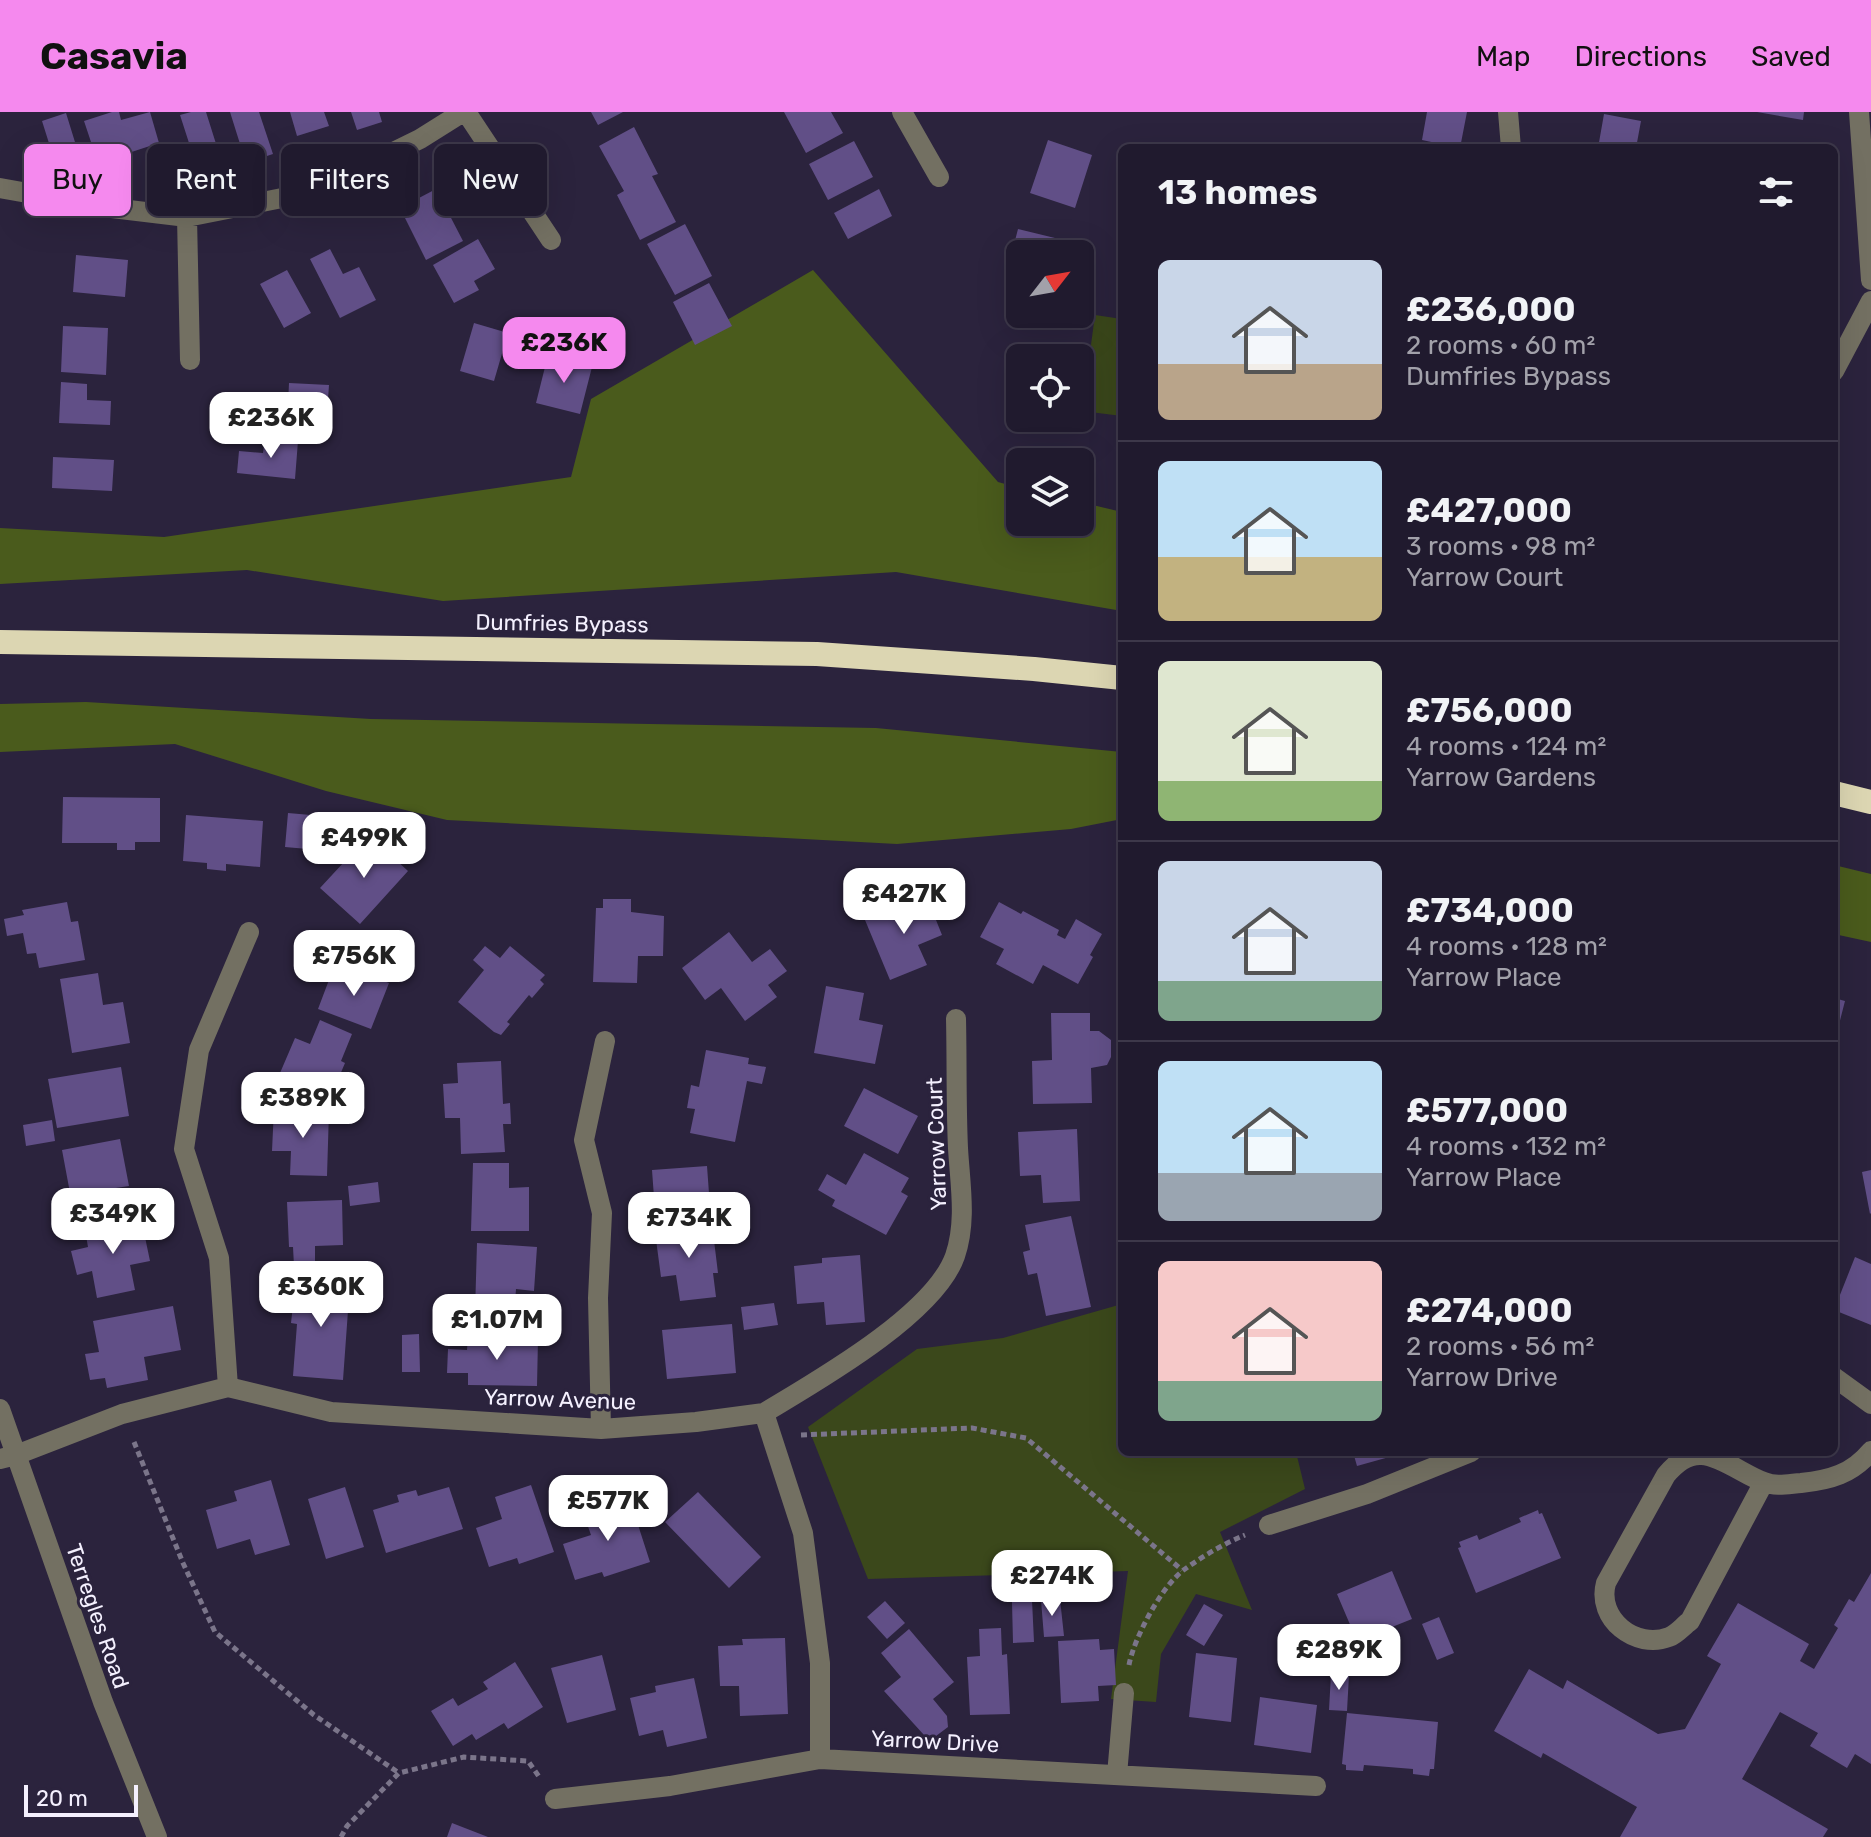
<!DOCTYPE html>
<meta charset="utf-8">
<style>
:root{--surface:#201a2e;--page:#282336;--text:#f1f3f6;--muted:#a2a1aa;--line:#3d384a;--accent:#f589ee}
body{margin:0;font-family:Rubik,sans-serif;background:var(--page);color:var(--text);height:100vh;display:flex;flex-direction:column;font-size:30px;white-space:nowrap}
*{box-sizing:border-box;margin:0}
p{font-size:26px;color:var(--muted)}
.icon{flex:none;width:44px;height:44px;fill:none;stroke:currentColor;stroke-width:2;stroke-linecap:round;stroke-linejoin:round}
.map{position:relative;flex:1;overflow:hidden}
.drawer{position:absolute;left:1118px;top:32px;width:720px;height:1312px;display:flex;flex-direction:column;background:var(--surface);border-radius:12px;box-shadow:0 8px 32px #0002,0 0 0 2px var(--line)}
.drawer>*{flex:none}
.hud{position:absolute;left:24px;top:32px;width:760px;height:72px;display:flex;gap:16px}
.needle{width:52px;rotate:59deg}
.tools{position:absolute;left:1006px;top:128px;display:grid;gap:16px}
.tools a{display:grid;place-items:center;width:88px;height:88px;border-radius:12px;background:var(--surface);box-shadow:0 8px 32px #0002,0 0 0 2px var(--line);font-size:40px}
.scale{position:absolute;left:24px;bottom:20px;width:114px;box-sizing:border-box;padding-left:8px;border:4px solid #f4f0fe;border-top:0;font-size:22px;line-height:28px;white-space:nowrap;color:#f4f0fe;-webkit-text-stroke:6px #2b233d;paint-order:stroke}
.price{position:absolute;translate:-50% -68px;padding:0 18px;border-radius:16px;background:#fff;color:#222;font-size:26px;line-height:52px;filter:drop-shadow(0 2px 4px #0008)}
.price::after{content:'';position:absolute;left:50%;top:48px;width:24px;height:18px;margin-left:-12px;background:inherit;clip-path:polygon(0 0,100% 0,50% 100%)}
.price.active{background:var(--accent);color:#111}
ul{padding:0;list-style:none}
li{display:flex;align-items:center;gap:24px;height:200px;padding:0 40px}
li+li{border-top:2px solid var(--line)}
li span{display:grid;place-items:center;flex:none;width:224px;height:160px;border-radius:12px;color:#555}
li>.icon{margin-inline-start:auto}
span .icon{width:96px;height:96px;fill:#fffc;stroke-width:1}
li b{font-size:34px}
h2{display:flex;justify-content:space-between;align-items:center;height:96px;padding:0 40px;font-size:34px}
.tag{padding:0 28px;border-radius:12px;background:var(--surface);box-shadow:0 8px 32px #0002,0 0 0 2px var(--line);font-size:28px;line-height:72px}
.tag.active{background:var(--accent);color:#111}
header{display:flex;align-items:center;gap:48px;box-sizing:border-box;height:112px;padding:0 40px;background:var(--accent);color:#111}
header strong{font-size:38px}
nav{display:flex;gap:44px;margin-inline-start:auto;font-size:28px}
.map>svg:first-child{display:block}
</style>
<header>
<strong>Casavia</strong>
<nav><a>Map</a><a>Directions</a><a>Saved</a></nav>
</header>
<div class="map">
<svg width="1871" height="1725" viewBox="0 0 1871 1725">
<rect width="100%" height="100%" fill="#2b233d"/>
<path fill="#3b481b" d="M1095 203 1122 207V304L1082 299Z
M1122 1192V1340H1296L1305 1377 1220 1420 1252 1498 1196 1482 1161 1542 1156 1590 1111 1587 1128 1459 868 1467 808 1315 917 1237 1003 1226Z"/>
<path fill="#4a5b1c" d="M813 158 998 370 1020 376V410H1080V390L1122 400V499L896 460 443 489 247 458 0 472V416L164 425 571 365 591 287Z
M86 590 371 607 876 616 1122 640V707L1071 717 897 732 447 708 326 679 175 632 0 640V592Z
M1834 753 1871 762V830L1834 822Z"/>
<path fill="#614f87" d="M112 0H119L121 8 150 0 159 31 98 51 84 9Z
M191 0H206L223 54 199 62 180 3Z
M230 0H259L273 42 246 51Z
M290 0H324L329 14 297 24Z
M351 0H379L382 10 357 18Z
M591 0H623L598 13Z
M784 0H831L843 21 806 41Z
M1427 0H1467L1460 36 1422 28Z
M1757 0H1804L1803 8Z
M66 1 83 56 59 63 42 9Z
M1604 2 1641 9 1636 36H1598Z
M634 15 658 62 652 64 676 110 640 128 617 83 624 79 599 34Z
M1048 28 1092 43 1075 96 1030 81Z
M854 29 873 65 828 88 809 52Z
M436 77 463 129 426 148 400 96Z
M879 77 892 104 848 127 834 101Z
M685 112 712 164 675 183 647 132Z
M1018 117 1055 126 1051 142H1020V155L1009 152Z
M478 127 495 157 474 169 479 178 454 191 433 153Z
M330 137 343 162 359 155 376 188 340 206 310 147Z
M76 143 128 148 125 185 73 180Z
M287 158 311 201 284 216 260 172Z
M709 171 732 214 695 233 673 190Z
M474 211 508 221 494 269 460 259Z
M63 214 108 216 106 263 61 260Z
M548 243 592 255 580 302 536 291Z
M61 270 87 272V288L111 289 110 313 59 311Z
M289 271 329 273 326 315 287 313Z
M265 326 298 329 295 367 237 361 239 339 263 341Z
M53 345 114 348 112 379 52 376Z
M63 685 160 686V730H135V738H117V731H62Z
M288 701 322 704 319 738 285 735Z
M186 703 263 709 260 755 226 752V759L207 757V751L183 749Z
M369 723 408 759 360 812 320 776Z
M926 783 942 823 918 833 927 853 890 868 865 808Z
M603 787H631V800L664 804 663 844H638L637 871 593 870 596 796H603Z
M67 790 71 810 78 809 85 848 39 856 36 841 27 842 23 821 7 824 4 807 24 803 22 798Z
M999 790 1021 802 1023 799 1059 818 1057 823 1065 827 1076 807 1102 822 1090 843 1093 845 1078 872 1043 853 1033 872 996 852 1004 837 980 825Z
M729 820 752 850 770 837 787 859 768 873 777 885 745 909 721 876 705 888 682 856Z
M485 834 500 846 510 834 545 863 540 868 544 872 532 886 529 883 507 910 510 912 501 923 494 920 458 890 484 858 473 848Z
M355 858 389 871 371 917 318 897 332 860 351 867Z
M98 861 103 893 123 890 130 931 72 941 60 867Z
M826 874 864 881 859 908 883 913 875 952 814 941Z
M1834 886 1845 889 1835 928H1834Z
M1051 901H1090V919H1099L1111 928V945L1107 953 1091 956 1092 991 1033 992 1032 949 1052 948Z
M320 908 352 922 341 949 345 951 331 984 280 961 295 926 310 932Z
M706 938 749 946 748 952 766 955 762 972 747 969 735 1030 690 1021 695 997 687 996 691 973 699 975Z
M501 949 503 992 510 991 511 1012H503L505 1040 461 1042 460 1006H445L443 972 458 971 457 951Z
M121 955 129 1004 57 1016 48 967Z
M864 976 918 1004 898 1042 844 1014Z
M274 996 329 999 327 1064 290 1063 291 1039H272Z
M52 1008 55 1029 26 1034 23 1013Z
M1077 1017 1080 1089 1043 1091 1041 1063 1020 1064 1018 1020Z
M120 1027 129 1074 109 1077 114 1105 76 1113 62 1038Z
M864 1041 909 1066 901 1080 908 1084 886 1123 832 1094 835 1088 818 1078 827 1062 846 1073Z
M473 1051H509V1076L529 1075V1119H471Z
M707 1054 710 1095 655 1099 652 1058Z
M1871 1058V1101L1870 1102 1862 1060Z
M378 1070 380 1090 350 1094 348 1074Z
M342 1088 343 1133 315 1134V1153L294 1154 293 1135H289L287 1090Z
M1071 1104 1091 1195 1046 1204 1037 1161 1028 1163 1023 1140 1030 1138 1025 1113Z
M141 1106 150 1149 130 1153 135 1178 97 1186 92 1159 77 1163 71 1139 88 1135 85 1118Z
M712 1112 718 1161H713L716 1185 680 1189 676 1163 661 1165 655 1120Z
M477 1131 537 1135 534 1179 516 1177 514 1204 475 1201Z
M860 1143 865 1210 826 1213 824 1190 797 1192 794 1154 822 1151V1146Z
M1855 1145 1871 1152V1213L1834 1198Z
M300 1167 350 1171 343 1268 293 1264 297 1212 291 1211 293 1193 298 1194Z
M774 1191 778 1213 744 1218 741 1195Z
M173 1194 181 1238 144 1245 148 1268 107 1276 105 1266 90 1268 85 1242 99 1240 93 1209Z
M732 1212 736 1261 667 1267 662 1218Z
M419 1222 420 1260H402V1223Z
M468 1225 538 1227 537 1274 468 1273V1261H447L448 1237 467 1238Z
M1353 1340H1400V1342L1357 1354Z
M271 1368 290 1433 255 1443 250 1427 217 1437 206 1398 237 1389 234 1379Z
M531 1373 554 1440 519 1452 517 1446 489 1455 476 1416 502 1407 495 1385Z
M345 1375 364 1435 326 1447 308 1387Z
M449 1375 463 1417 386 1441 373 1398 399 1390 397 1383 416 1378 418 1384Z
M698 1380 761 1445 729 1476 665 1410Z
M630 1388 650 1450 604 1465 602 1460 575 1468 563 1432 591 1423 584 1403Z
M1538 1398 1539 1402 1542 1401 1561 1446 1476 1481 1458 1436 1461 1435 1459 1430 1477 1423 1479 1428 1521 1410 1519 1406Z
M1392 1459 1412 1507 1357 1529 1337 1482Z
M1871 1461V1652L1855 1642 1847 1656 1810 1634 1818 1621 1780 1600 1742 1667 1828 1717 1823 1725H1620L1637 1695 1543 1641 1541 1646 1494 1619 1529 1557 1563 1577 1567 1568 1658 1622 1685 1617 1721 1552 1707 1544 1738 1491 1809 1532 1800 1549 1814 1557 1838 1516 1834 1513 1849 1487 1854 1490Z
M1060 1487 1064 1524 1044 1525 1041 1488Z
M1032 1488 1034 1530 1013 1531 1012 1490Z
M885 1489 905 1511 887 1527 867 1505Z
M1204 1492 1223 1503 1204 1534 1186 1523Z
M1439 1505 1454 1541 1437 1548 1422 1512Z
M1001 1516 1002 1543 1007 1542 1010 1602 970 1603 967 1545 980 1544 979 1517Z
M909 1517 954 1570 933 1587 947 1604 948 1615 936 1624 924 1623 884 1579 901 1565 881 1541Z
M785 1526 788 1602 740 1604 739 1574H720L718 1534 743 1533 742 1527Z
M1099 1527 1100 1538 1114 1537 1116 1573 1098 1574 1099 1589 1061 1591 1058 1529Z
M1196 1541 1237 1546 1231 1610 1189 1605Z
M602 1543 616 1598 567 1611 551 1556Z
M515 1550 543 1595 508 1617 504 1611 476 1628 472 1622 453 1634 431 1599 453 1586 458 1594 488 1577 483 1570Z
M1331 1562 1349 1563 1347 1599 1329 1598Z
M694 1566 707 1626 667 1635 663 1618 639 1624 630 1586 656 1580 655 1574Z
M1260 1585 1317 1593 1311 1641 1254 1633Z
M1347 1601 1438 1610 1434 1657H1430L1429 1664 1413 1662V1657L1364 1653 1363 1659 1346 1658V1653L1342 1652Z
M452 1711 488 1725H447Z"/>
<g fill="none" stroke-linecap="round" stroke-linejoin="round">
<path stroke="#7b758a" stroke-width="5" stroke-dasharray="6 4" stroke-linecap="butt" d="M801 1323 972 1316 1026 1326 1182 1458
M134 1330 183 1451 215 1520 314 1603 399 1661
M1129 1553C1134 1526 1162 1473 1185 1457 1203 1444 1225 1431 1245 1423
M341 1725 347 1714 399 1661 464 1645 528 1649 540 1666"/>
<path stroke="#737062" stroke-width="20" d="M466 0 551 128
M902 0 939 65
M1508 0 1511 36
M1859 0 1871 168
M0 76 112 96 187 105 312 80 420 27 463 0
M187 105 190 248
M1834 259 1871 189
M1834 1265 1871 1292
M228 1275 219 1146 184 1037 199 938 249 820
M0 1297 103 1590 157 1725
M764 1301C817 1269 934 1203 955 1144 967 1109 960 1072 958 1036 956 993 957 950 956 907
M601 1317 598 1186 602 1101 584 1028 605 929
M0 1347 16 1343 122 1302 228 1275 331 1300 601 1317 696 1310 764 1301 803 1421 820 1551V1647
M1764 1370 1690 1509C1683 1514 1677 1522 1669 1525 1636 1538 1596 1507 1606 1471L1666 1363C1675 1352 1687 1342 1702 1343 1721 1344 1746 1364 1764 1370 1776 1375 1788 1372 1801 1371 1830 1368 1852 1362 1871 1339
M1269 1413 1367 1382 1471 1340
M1117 1663 1124 1581
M555 1687 670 1674 820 1647 1316 1674"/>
<path stroke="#dcd6b2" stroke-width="24" d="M0 530 817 542 1034 557 1122 566
M1834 681 1871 690"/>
</g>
<g text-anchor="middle" stroke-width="6" stroke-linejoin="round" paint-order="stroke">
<g font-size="22" fill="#f4f0fe" stroke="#2b233d">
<text transform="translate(562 511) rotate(1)" y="8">Dumfries Bypass</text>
<text transform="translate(936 1032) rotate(-92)" y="8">Yarrow Court</text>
<text transform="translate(560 1287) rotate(2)" y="8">Yarrow Avenue</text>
<text transform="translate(98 1504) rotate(71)" y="8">Terregles Road</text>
<text transform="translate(935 1629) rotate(3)" y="8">Yarrow Drive</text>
</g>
</g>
</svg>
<div class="tools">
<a><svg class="needle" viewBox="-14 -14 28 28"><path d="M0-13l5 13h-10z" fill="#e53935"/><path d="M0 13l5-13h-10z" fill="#a2a1aa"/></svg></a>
<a><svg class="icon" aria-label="locate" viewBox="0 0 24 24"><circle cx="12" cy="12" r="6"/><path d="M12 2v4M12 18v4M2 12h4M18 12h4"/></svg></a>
<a><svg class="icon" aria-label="layers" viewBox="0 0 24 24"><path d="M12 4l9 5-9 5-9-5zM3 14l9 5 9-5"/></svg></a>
</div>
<div class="scale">20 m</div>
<b class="price active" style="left:564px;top:273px">£236K</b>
<b class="price" style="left:271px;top:348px">£236K</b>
<b class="price" style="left:364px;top:768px">£499K</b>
<b class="price" style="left:904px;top:824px">£427K</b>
<b class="price" style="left:354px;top:886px">£756K</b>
<b class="price" style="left:303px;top:1028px">£389K</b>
<b class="price" style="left:113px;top:1144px">£349K</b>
<b class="price" style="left:689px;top:1148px">£734K</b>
<b class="price" style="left:321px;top:1217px">£360K</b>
<b class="price" style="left:497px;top:1250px">£1.07M</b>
<b class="price" style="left:608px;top:1431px">£577K</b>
<b class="price" style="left:1052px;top:1506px">£274K</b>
<b class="price" style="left:1339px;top:1580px">£289K</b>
<div class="hud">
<a class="tag active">Buy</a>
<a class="tag">Rent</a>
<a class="tag">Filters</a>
<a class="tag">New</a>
</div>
<section class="drawer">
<h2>13 homes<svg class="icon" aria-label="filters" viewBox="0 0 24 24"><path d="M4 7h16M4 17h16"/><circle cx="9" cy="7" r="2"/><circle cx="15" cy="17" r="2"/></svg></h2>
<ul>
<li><span style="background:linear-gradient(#c9d6e8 65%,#b9a48a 0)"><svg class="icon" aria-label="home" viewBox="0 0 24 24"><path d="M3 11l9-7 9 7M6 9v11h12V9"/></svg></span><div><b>£236,000</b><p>2 rooms · 60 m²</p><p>Dumfries Bypass</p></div></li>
<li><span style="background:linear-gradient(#bfe0f5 60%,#c2b280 0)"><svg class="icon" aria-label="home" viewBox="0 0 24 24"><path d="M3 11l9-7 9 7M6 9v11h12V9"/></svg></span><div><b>£427,000</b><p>3 rooms · 98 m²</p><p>Yarrow Court</p></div></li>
<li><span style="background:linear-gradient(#dfe7d0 75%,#8fb573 0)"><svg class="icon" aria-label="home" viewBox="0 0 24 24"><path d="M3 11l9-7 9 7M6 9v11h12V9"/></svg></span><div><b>£756,000</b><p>4 rooms · 124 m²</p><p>Yarrow Gardens</p></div></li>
<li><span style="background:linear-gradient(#c9d6e8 75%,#7fa58c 0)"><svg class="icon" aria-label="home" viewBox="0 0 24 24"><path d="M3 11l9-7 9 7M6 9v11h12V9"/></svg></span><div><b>£734,000</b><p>4 rooms · 128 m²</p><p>Yarrow Place</p></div></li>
<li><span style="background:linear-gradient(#bfe0f5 70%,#9aa5b1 0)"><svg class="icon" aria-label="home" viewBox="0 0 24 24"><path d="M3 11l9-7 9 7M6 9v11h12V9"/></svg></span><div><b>£577,000</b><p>4 rooms · 132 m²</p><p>Yarrow Place</p></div></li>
<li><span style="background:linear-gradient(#f6c9c9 75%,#7fa58c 0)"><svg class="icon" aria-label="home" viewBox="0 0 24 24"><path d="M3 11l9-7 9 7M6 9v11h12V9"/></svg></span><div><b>£274,000</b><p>2 rooms · 56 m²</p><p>Yarrow Drive</p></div></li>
</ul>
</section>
</div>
